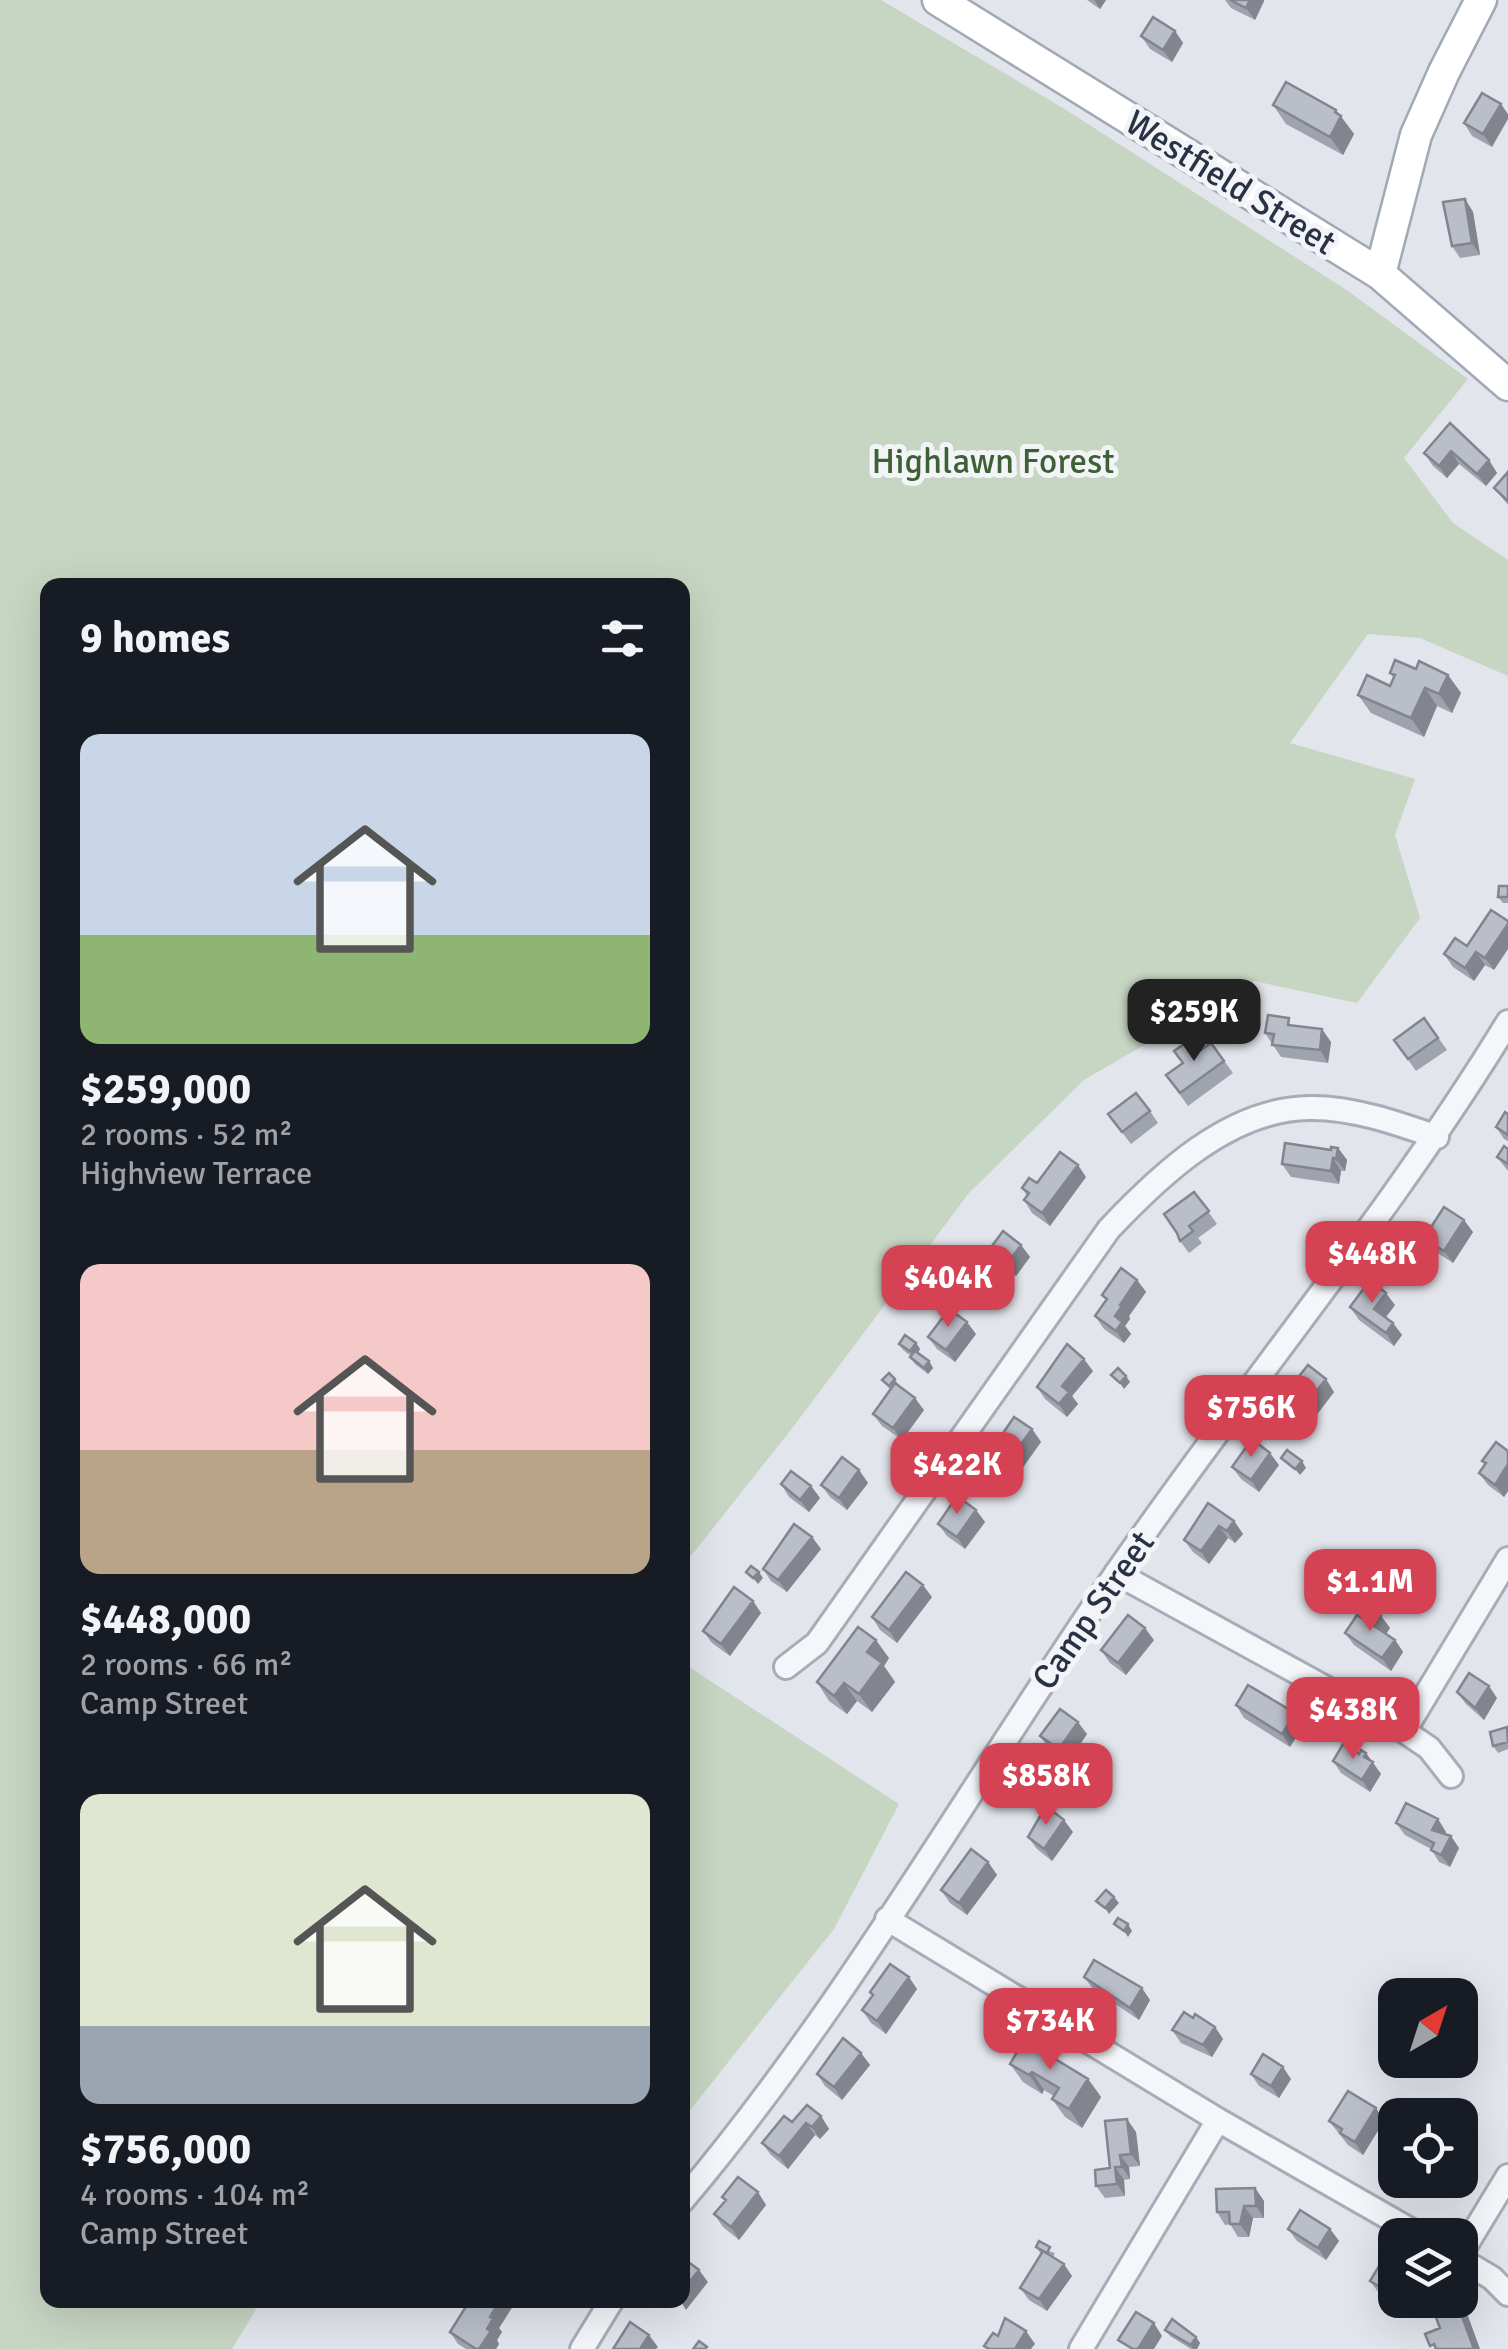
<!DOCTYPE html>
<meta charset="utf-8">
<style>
:root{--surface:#171b24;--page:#242831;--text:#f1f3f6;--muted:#9ea1a6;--accent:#d54254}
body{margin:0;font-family:Signika,sans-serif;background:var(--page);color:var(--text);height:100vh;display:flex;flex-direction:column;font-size:38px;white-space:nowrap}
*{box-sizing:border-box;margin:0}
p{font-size:32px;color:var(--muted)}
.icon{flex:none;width:55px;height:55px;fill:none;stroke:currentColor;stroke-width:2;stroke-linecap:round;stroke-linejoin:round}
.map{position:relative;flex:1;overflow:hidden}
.sheet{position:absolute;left:40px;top:578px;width:650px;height:1730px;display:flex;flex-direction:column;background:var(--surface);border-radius:20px;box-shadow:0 10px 40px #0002}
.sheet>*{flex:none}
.needle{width:65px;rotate:39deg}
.buttons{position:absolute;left:1378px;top:1978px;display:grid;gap:20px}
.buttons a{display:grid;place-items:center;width:100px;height:100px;border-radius:20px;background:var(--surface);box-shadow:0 10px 40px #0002;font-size:50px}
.price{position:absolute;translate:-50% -85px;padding:0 22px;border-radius:20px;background:var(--accent);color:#fff;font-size:32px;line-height:65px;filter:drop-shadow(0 2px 5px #0008)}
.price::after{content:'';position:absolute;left:50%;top:60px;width:30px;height:22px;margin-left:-15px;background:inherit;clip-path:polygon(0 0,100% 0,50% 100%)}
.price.active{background:#222;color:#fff}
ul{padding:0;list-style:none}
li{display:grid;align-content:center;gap:20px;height:530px;padding:0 40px}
li span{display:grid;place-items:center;height:310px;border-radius:20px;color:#555}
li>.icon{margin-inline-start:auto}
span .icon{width:180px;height:180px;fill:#fffc;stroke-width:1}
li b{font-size:42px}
h2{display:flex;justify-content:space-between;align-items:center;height:120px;padding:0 40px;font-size:42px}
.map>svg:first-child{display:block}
</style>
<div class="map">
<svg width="1508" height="2349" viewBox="0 0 1508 2349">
<rect width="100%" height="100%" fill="#e2e5eb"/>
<path fill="#c7d5c3" d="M0 0H881L1063 108 1348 291 1468 379 1404 458 1453 523 1508 560V676L1420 638 1368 634 1290 743 1415 779 1395 835 1420 918 1357 1003 1254 981 1084 1080 969 1193 790 1431 683 1566 682 585H48V2300H262L232 2349H0Z
M683 1663 899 1804 834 1929 683 2119Z"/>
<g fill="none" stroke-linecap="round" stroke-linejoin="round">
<defs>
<path id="minor" d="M1116 1573 1404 1731 1429 1748 1451 1776
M786 1667 817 1643 1109 1229C1160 1175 1229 1109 1309 1108 1351 1107 1397 1123 1437 1137
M1404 1731 1508 1559
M887 1919 1218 2120 1419 2235
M682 2201C845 2008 970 1786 1113 1578 1242 1390 1389 1217 1508 1022
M1460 2255 1508 2176
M1460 2259 1492 2278 1508 2294
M582 2349 612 2300
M1081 2349 1218 2120"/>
<path id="major" d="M938 0 1380 274 1508 385
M1380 274 1416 135 1444 72 1481 0"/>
</defs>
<use href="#minor" stroke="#a7acb6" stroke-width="28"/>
<use href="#major" stroke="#a1a9b7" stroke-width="35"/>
<use href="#minor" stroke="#f5f6f9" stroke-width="22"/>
<use href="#major" stroke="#fff" stroke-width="30"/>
</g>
<path fill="#9fa3ad" d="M1087 0H1106L1100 9Z
M1225 0H1264V1L1255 20 1231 8Z
M1175 31 1183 43 1172 62 1150 49 1141 36Z
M1482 93 1492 147 1472 136 1464 123Z
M1273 105 1340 115 1354 134 1343 155 1286 124Z
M1465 199 1473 212 1480 255 1460 258 1452 246Z
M1450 423 1497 473 1486 486 1459 464 1447 478 1433 466 1424 453Z
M1508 472V505L1494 488Z
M1416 669 1448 675 1461 693 1452 713 1437 706 1424 737 1371 713 1358 695 1390 686 1393 677 1390 673Z
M1508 886V903H1503L1498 897Z
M1491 910 1494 970 1485 965 1474 981 1453 967 1444 954 1467 946Z
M1424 1018 1447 1050 1416 1071 1394 1040Z
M1295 1026 1331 1042 1328 1063 1281 1057 1265 1033Z
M1211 1043 1233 1073 1188 1106 1166 1075Z
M1150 1111 1158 1123 1131 1144 1108 1114Z
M1508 1114V1141L1504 1139 1496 1127Z
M1338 1148 1347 1160 1345 1171H1341L1339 1184 1291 1177 1282 1164Z
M1508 1149V1171L1497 1157Z
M1086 1177 1050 1226 1032 1213 1024 1200 1027 1196 1022 1188 1037 1183Z
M1194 1192 1217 1224 1198 1238 1202 1243 1189 1253 1180 1241 1178 1234Z
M1473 1232 1453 1263 1433 1250 1424 1238Z
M1021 1245 1030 1257 1016 1276 997 1262 989 1250Z
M1137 1280 1146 1292 1129 1316 1130 1319 1125 1326 1131 1334 1124 1343 1104 1329 1095 1316 1106 1301 1102 1295Z
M1395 1305 1386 1317 1393 1323 1402 1335 1394 1346 1359 1320 1350 1307Z
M976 1334 955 1362 937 1349 928 1337Z
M916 1343 920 1349 918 1353 929 1361 933 1368 928 1374 915 1364 910 1357 911 1356 903 1350 899 1344Z
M1093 1371 1072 1396 1078 1404 1067 1417 1045 1399 1037 1387Z
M895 1379 899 1386 924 1410 902 1440 882 1426 873 1414 891 1390 882 1380Z
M1288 1390 1334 1392 1315 1417 1297 1402Z
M1032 1429 1041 1442 1021 1470 1003 1457 995 1445Z
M1508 1451V1491L1504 1497 1488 1485 1479 1473 1485 1465 1482 1461Z
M1279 1465 1259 1492 1241 1479 1232 1467Z
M859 1470 868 1483 847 1510 830 1497 821 1485Z
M781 1484 811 1486 820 1498 809 1512 789 1497Z
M976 1510 985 1522 965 1549 947 1536 938 1524Z
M1234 1521 1243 1534 1235 1543 1228 1538 1209 1564 1193 1552 1184 1540Z
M812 1537 821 1549 787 1592 771 1581 763 1569Z
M932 1597 897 1643 880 1630 872 1617Z
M753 1601 761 1613 730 1656 712 1643 703 1631Z
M1381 1616 1390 1628 1386 1634 1395 1640 1403 1652 1391 1671 1354 1645 1345 1633 1365 1620Z
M1154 1640 1126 1675 1110 1663 1101 1650Z
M889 1658 884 1666 895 1682 872 1712 857 1701 847 1714 829 1701 817 1682Z
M1457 1692 1497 1698 1484 1720 1466 1704Z
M1236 1705 1295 1713 1303 1726 1290 1747 1244 1718Z
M1508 1728V1749L1498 1753 1493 1746Z
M1087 1734 1068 1762 1049 1749 1040 1736Z
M1366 1753 1381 1774 1370 1792 1341 1773 1333 1761 1359 1754Z
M1396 1823 1446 1832 1445 1834 1459 1848 1450 1867 1439 1862 1431 1849 1405 1835Z
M1073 1832 1052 1861 1037 1849 1028 1837Z
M988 1862 997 1875 967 1915 950 1903 941 1890Z
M1084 1977 1150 2000 1139 2020 1093 1989Z
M917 1989 886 2034 871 2023 862 2010 872 1996 870 1992Z
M1193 2018 1215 2027 1223 2039 1212 2057 1181 2043 1172 2030Z
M861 2053 870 2065 842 2100 825 2086 817 2074Z
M1010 2064 1088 2079 1101 2097 1082 2128 1065 2117 1052 2099 1054 2096 1044 2090 1042 2094 1023 2082Z
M1251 2074 1291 2079 1279 2098 1259 2086Z
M1376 2108 1384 2121 1363 2155 1348 2145 1329 2121Z
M821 2116 829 2129 820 2139 815 2135 788 2169 771 2155 762 2143 792 2122Z
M1460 2123 1465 2130 1471 2157 1460 2160Z
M1136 2132 1140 2166 1129 2167 1130 2179 1124 2180 1125 2196 1105 2198 1096 2186Z
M1255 2188 1264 2201V2218H1253L1249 2237H1238L1230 2224 1225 2225 1217 2212Z
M722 2197 766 2205 739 2240 723 2227 714 2214 725 2201Z
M1288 2229H1330L1339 2241 1326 2260 1297 2241Z
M1036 2247 1055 2253 1053 2257 1072 2276 1047 2311 1029 2300 1020 2288 1041 2254Z
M1395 2267V2300H1413L1410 2306 1400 2300 1397 2304 1379 2293 1370 2281Z
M513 2306 499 2328 502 2332 497 2340 499 2344 496 2349H466L458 2344 450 2332Z
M1165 2330 1196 2337 1200 2343 1197 2349H1191L1170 2336Z"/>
<path fill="#82858d" d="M1094 0H1106L1100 9Z
M1250 0H1264V1L1255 20 1246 8Z
M1175 31 1183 43 1172 62 1163 50Z
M1501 104 1508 114V119L1492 147 1483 134Z
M1336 110 1354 134 1343 155 1330 137Z
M1465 199 1473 212 1480 255 1472 243Z
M1451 451 1459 464 1447 478 1439 466Z
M1489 460 1497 473 1486 486 1477 474Z
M1448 675 1461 693 1452 713 1439 694Z
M1425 688 1437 706 1424 737 1411 718Z
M1508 924V949L1494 970 1485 958Z
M1476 952 1485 965 1474 981 1465 968Z
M1322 1029 1331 1042 1328 1063 1320 1050Z
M1338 1148 1347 1160 1345 1171 1336 1159Z
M1333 1158 1341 1171 1339 1184 1331 1171Z
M1078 1165 1086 1177 1050 1226 1042 1213Z
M1464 1220 1473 1232 1453 1263 1444 1251Z
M1021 1245 1030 1257 1016 1276 1007 1264Z
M1137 1280 1146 1292 1129 1316 1130 1319 1125 1326 1131 1334 1124 1343 1116 1331 1115 1316 1120 1305Z
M1386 1293 1395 1305 1383 1321 1374 1309Z
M967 1322 976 1334 955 1362 946 1350Z
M1393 1323 1402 1335 1394 1346 1386 1333Z
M916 1343 920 1349 914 1358 910 1351Z
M1084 1359 1093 1371 1072 1396 1078 1404 1067 1417 1059 1404 1062 1386Z
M929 1361 933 1368 928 1374 924 1368Z
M1126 1376 1130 1382 1124 1389 1120 1383Z
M1326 1379 1334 1392 1315 1417 1306 1404Z
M915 1398 924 1410 902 1440 893 1428Z
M1032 1429 1041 1442 1021 1470 1012 1457Z
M1270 1453 1279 1465 1259 1492 1251 1480Z
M1302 1461 1306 1468 1300 1475 1295 1469Z
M1508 1464V1491L1504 1497 1495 1485Z
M859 1470 868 1483 847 1510 839 1498Z
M811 1486 820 1498 809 1512 800 1500Z
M976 1510 985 1522 965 1549 957 1537Z
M1234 1521 1243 1534 1235 1543 1227 1531Z
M1219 1526 1228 1538 1209 1564 1201 1551Z
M812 1537 821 1549 787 1592 778 1580Z
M759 1572 763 1578 758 1584 753 1578Z
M923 1585 932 1597 897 1643 889 1630Z
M753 1601 761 1613 730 1656 721 1644Z
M1381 1616 1390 1628 1383 1639 1374 1626Z
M1145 1628 1154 1640 1126 1675 1118 1663Z
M876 1640 889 1658 884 1666 895 1682 872 1712 859 1694 867 1652Z
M1395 1640 1403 1652 1391 1671 1382 1658Z
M844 1683 857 1701 847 1714 834 1696Z
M1489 1686 1497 1698 1484 1720 1475 1708Z
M1295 1713 1303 1726 1290 1747 1282 1734Z
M1078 1722 1087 1734 1068 1762 1059 1749Z
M1366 1753 1381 1774 1370 1792 1362 1780 1364 1757Z
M1438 1819 1446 1832 1441 1842 1432 1830Z
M1064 1820 1073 1832 1052 1861 1044 1849Z
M1451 1836 1459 1848 1450 1867 1441 1855Z
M988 1862 997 1875 967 1915 959 1903Z
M1114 1897 1119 1903 1109 1914 1105 1908Z
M1128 1924 1132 1931 1128 1937 1124 1931Z
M909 1977 917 1989 886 2034 877 2021Z
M1142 1988 1150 2000 1139 2020 1130 2008Z
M1215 2027 1223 2039 1212 2057 1203 2045Z
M861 2053 870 2065 842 2100 834 2087Z
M1283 2067 1291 2079 1279 2098 1271 2086Z
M1032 2072 1044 2090 1042 2094 1029 2075Z
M1088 2079 1101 2097 1082 2128 1069 2109Z
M1376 2108 1384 2121 1363 2155 1355 2142Z
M821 2116 829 2129 820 2139 812 2127Z
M1127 2119 1136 2132 1140 2166 1131 2154Z
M806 2123 815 2135 788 2169 779 2156Z
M1460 2123 1465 2130 1471 2157 1463 2145 1460 2134Z
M1120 2155 1129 2167 1130 2179 1122 2167Z
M1115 2167 1124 2180 1125 2196 1117 2184Z
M1255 2188 1264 2201V2218L1256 2206Z
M758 2192 766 2205 739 2240 731 2227Z
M1244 2206 1253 2218 1249 2237 1240 2224Z
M1330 2229 1339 2241 1326 2260 1318 2248Z
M1064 2264 1072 2276 1047 2311 1039 2299Z
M699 2270 708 2282 686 2310 680 2300H682V2291Z
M1391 2288 1395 2293V2300H1400L1397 2304 1389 2292Z
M500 2300H509L513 2306 499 2328 502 2332 497 2340 499 2344 496 2349H479L487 2329 490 2317Z
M1456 2300 1468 2316 1480 2349H1474Z
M1154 2323 1162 2336 1154 2349H1138Z
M1026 2331 1035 2344 1031 2349H1015Z
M649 2335 658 2347 656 2349H640Z
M1196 2337 1200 2343 1197 2349H1193L1191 2345Z"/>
<path fill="#b9bec9" stroke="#82858d" stroke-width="2.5" d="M1230 0H1250L1246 8Z
M1153 17 1175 31 1163 50 1141 36Z
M1286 82 1336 110 1335 112 1341 116 1330 137 1273 105Z
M1482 93 1501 104 1483 134 1464 123Z
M1465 199 1472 243 1452 246 1443 202Z
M1450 423 1489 460 1477 474 1451 451 1439 466 1424 453Z
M1508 472V501L1494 488Z
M1395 660 1416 669 1419 661 1448 675 1439 694 1425 688 1411 718 1358 695 1367 675 1390 686 1395 675 1390 673Z
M1499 886H1508V897H1498Z
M1491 910 1508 921V924L1485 958 1476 952 1465 968 1444 954 1455 938 1467 946Z
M1268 1015 1289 1018 1288 1025 1322 1029 1320 1050 1272 1045 1274 1034 1265 1033Z
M1424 1018 1438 1038 1408 1059 1394 1040Z
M1193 1038 1201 1050 1211 1043 1224 1061 1180 1093 1166 1075 1183 1063 1174 1051Z
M1136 1093 1150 1111 1122 1132 1108 1114Z
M1505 1112 1508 1114V1135L1496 1127Z
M1285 1143 1331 1150V1147L1338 1148 1336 1159 1333 1158 1331 1171 1282 1164Z
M1504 1146 1508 1149V1164L1497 1157Z
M1060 1152 1078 1165 1042 1213 1024 1200 1029 1193 1022 1188 1029 1178 1037 1183Z
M1194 1192 1209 1211 1189 1226 1193 1231 1180 1241 1177 1233 1164 1214Z
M1444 1207 1464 1220 1444 1251 1424 1238Z
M1003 1231 1021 1245 1007 1264 989 1250Z
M1121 1268 1137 1280 1120 1305 1122 1306 1115 1316 1122 1322 1116 1331 1095 1316 1107 1299 1102 1295Z
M1370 1280 1386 1293 1374 1309 1393 1323 1386 1333 1350 1307Z
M949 1309 967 1322 946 1350 928 1337Z
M905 1335 916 1343 910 1351 899 1344Z
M1067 1344 1084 1359 1062 1386 1069 1392 1059 1404 1037 1387Z
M915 1351 929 1361 924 1368 910 1357Z
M1308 1365 1326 1379 1306 1404 1288 1390Z
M1118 1368 1126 1376 1120 1383 1111 1375Z
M889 1373 895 1379 889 1386 882 1380Z
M895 1383 915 1398 893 1428 873 1414Z
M1014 1417 1032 1429 1012 1457 995 1445Z
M1252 1439 1270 1453 1251 1480 1232 1467Z
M1496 1442 1508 1451V1464L1495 1485 1479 1473 1486 1463 1482 1461Z
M1287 1450 1302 1461 1295 1469 1281 1458Z
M842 1457 859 1470 839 1498 821 1485Z
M791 1471 811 1486 800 1500 781 1484Z
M957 1496 976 1510 957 1537 938 1524Z
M1208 1503 1234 1521 1227 1531 1219 1526 1201 1551 1184 1540Z
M794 1524 812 1537 778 1580 763 1569Z
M751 1566 759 1572 753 1578 746 1572Z
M906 1572 923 1585 889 1630 872 1617Z
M734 1587 753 1601 721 1644 703 1631Z
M1372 1609 1381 1616 1374 1626 1395 1640 1382 1658 1345 1633 1357 1615 1365 1620Z
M1128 1615 1145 1628 1118 1663 1101 1650Z
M858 1627 876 1640 867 1652 882 1663 859 1694 844 1683 834 1696 817 1682Z
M1469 1673 1489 1686 1475 1708 1457 1692Z
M1248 1685 1295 1713 1282 1734 1236 1705Z
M1060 1709 1078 1722 1059 1749 1040 1736Z
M1507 1727 1508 1742 1493 1746 1490 1732Z
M1343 1744 1359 1754 1361 1750 1366 1753 1364 1757 1373 1762 1362 1780 1333 1761Z
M1406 1803 1438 1819 1432 1830 1451 1836 1441 1855 1431 1850 1434 1843 1396 1823Z
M1046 1806 1064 1820 1044 1849 1028 1837Z
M971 1849 988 1862 959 1903 941 1890Z
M1106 1890 1114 1897 1105 1908 1096 1901Z
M1118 1918 1128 1924 1124 1931 1114 1924Z
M1094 1960 1142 1988 1130 2008 1084 1977Z
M890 1964 909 1977 877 2021 862 2010 873 1995 870 1992Z
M1184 2012 1193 2018 1195 2014 1215 2027 1203 2045 1172 2030Z
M843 2038 861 2053 834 2087 817 2074Z
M1024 2040 1088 2079 1069 2109 1052 2099 1059 2088 1032 2072 1029 2075 1010 2064Z
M1263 2054 1283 2067 1271 2086 1251 2074Z
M1348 2091 1376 2108 1355 2142 1340 2133 1342 2129 1329 2121Z
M807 2105 821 2116 812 2127 806 2123 779 2156 762 2143 784 2116 792 2122Z
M1127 2119 1131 2154 1120 2155 1122 2167H1115L1117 2184 1096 2186 1095 2170 1110 2168 1105 2121Z
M738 2177 758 2192 731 2227 714 2214 726 2200 722 2197Z
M1255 2188 1256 2206H1244L1240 2224H1230L1229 2212H1217L1216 2189Z
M1300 2210 1330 2229 1318 2248 1288 2229Z
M1039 2241 1050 2247 1047 2253 1036 2247Z
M1043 2251 1064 2264 1039 2299 1020 2288Z
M682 2257 699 2270 682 2291Z
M1382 2261 1395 2267V2290L1391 2288 1389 2292 1370 2281Z
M470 2300H500L490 2317 493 2319 487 2329 491 2331 479 2349H476L450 2332Z
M1449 2300H1456L1474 2349H1436L1434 2344 1430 2346 1425 2334 1440 2328 1432 2307Z
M1136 2312 1154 2323 1138 2349H1133L1118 2340Z
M1005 2318 1026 2331 1015 2349H989L984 2346 993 2333 998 2336Z
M1172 2319 1196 2337 1191 2345 1165 2330Z
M630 2322 649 2335 640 2349H613Z
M699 2341 707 2347 705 2349H693Z"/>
<g text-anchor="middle" stroke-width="10" stroke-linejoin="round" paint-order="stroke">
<g font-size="35" fill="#293244" stroke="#f2f4f8">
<text transform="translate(1231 182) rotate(32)" y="12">Westfield Street</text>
<text transform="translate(1093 1610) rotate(-55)" y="12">Camp Street</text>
</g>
<g font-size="35" fill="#3d6035" stroke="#f2f4f8">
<text x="993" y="473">Highlawn Forest</text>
</g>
</g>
</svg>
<div class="buttons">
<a><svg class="needle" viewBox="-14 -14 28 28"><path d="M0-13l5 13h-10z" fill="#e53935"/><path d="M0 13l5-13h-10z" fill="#9ea1a6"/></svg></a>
<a><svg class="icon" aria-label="locate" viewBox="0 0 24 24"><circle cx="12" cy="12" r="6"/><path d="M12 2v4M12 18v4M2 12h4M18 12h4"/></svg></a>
<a><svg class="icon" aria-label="layers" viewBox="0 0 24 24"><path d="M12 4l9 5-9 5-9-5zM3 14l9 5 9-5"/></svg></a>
</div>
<b class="price active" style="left:1194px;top:1064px">$259K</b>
<b class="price" style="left:1372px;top:1306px">$448K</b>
<b class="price" style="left:948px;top:1330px">$404K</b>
<b class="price" style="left:1251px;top:1460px">$756K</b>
<b class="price" style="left:957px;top:1517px">$422K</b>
<b class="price" style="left:1370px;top:1634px">$1.1M</b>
<b class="price" style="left:1353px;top:1762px">$438K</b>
<b class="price" style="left:1046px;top:1828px">$858K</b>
<b class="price" style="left:1050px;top:2073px">$734K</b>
<section class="sheet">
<h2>9 homes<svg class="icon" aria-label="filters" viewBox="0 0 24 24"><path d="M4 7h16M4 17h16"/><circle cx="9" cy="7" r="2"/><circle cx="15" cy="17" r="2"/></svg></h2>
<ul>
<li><span style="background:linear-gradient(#c9d6e8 65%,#8fb573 0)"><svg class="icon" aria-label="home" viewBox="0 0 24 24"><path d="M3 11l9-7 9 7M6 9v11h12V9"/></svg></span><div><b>$259,000</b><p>2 rooms · 52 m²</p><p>Highview Terrace</p></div></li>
<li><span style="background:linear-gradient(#f6c9c9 60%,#b9a48a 0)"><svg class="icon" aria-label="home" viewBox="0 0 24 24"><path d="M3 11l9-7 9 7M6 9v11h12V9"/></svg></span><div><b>$448,000</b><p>2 rooms · 66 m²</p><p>Camp Street</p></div></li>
<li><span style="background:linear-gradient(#dfe7d0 75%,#9aa5b1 0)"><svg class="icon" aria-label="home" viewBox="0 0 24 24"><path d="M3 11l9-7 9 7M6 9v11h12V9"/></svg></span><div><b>$756,000</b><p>4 rooms · 104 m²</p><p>Camp Street</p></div></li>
</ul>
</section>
</div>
